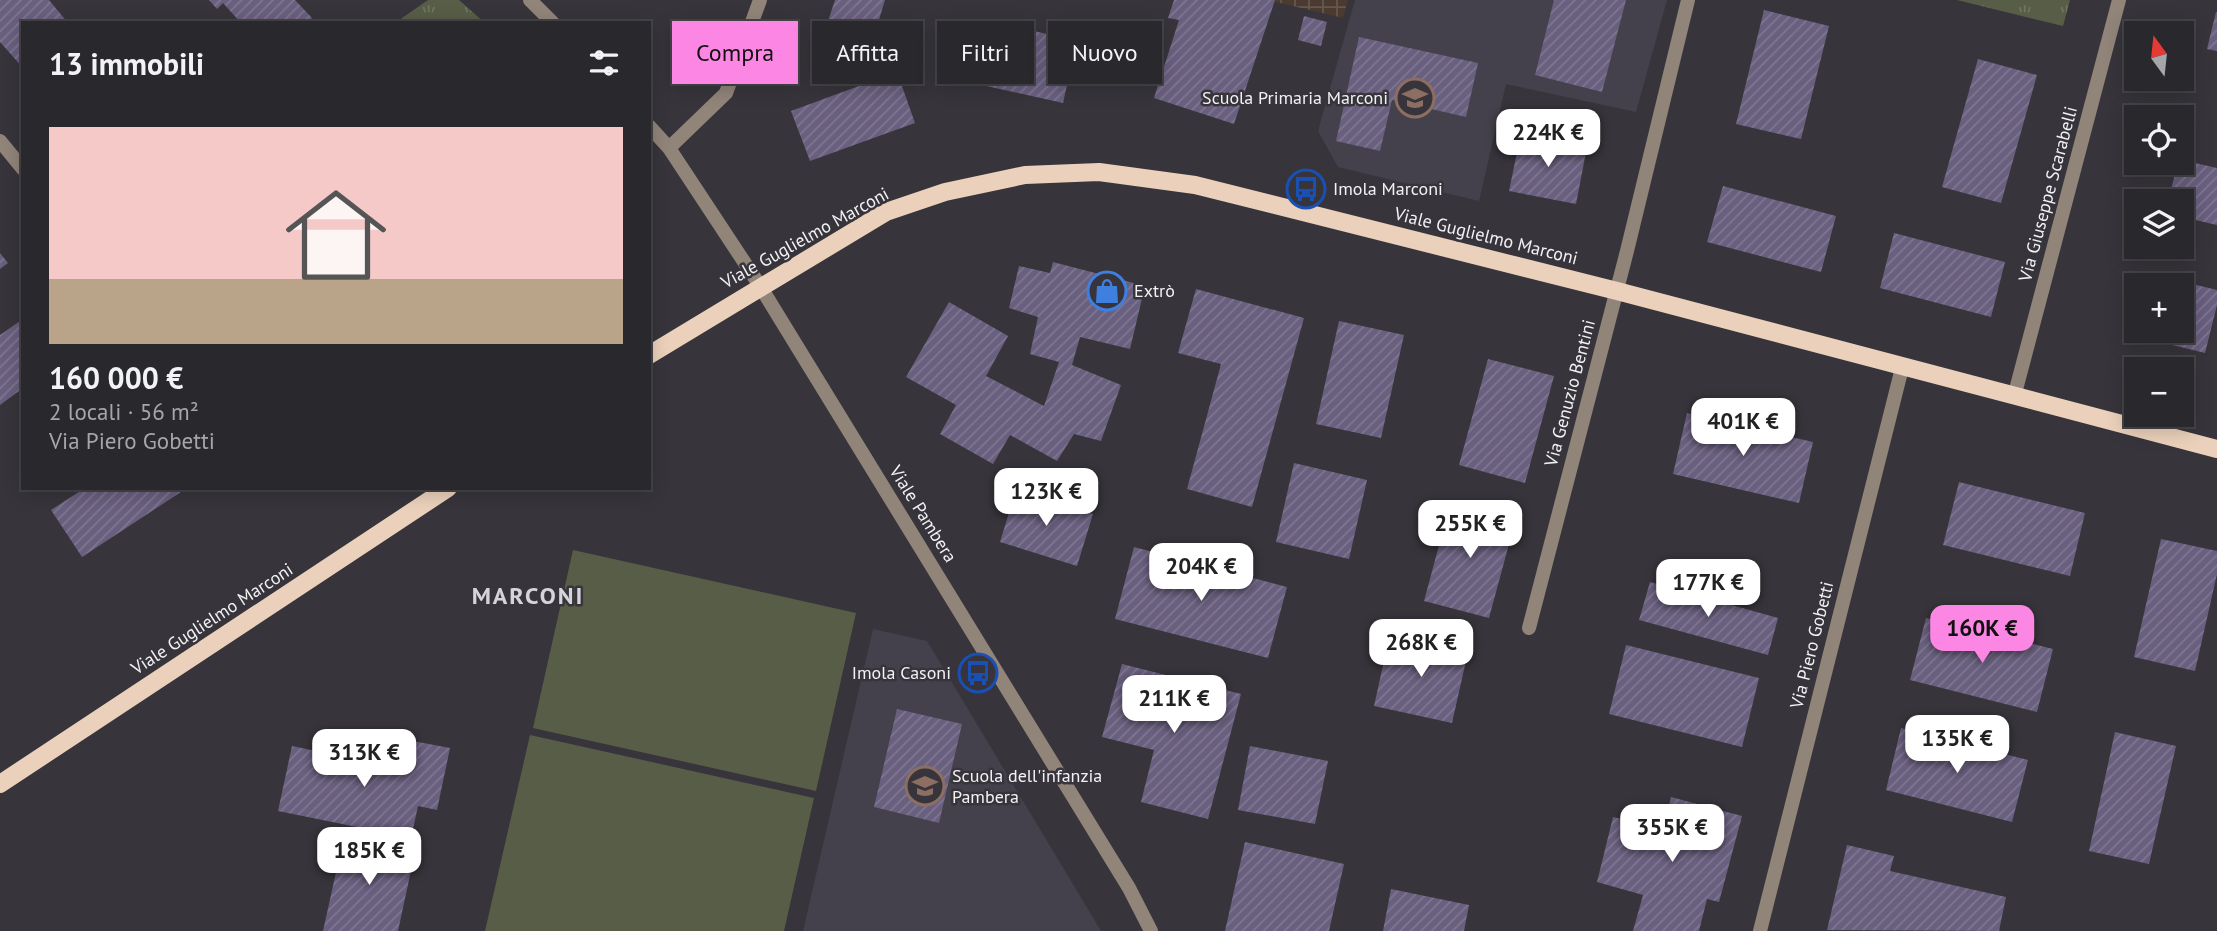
<!DOCTYPE html>
<html lang="it">
<meta charset="utf-8">
<style>
:root{--surface:#29282c;--page:#353438;--text:#f1f3f6;--muted:#a5a6a9;--line:#454448;--accent:#fc86e3}
body{margin:0;font-family:"PT Sans",sans-serif;background:var(--page);color:var(--text);height:100vh;display:flex;flex-direction:column;font-size:26px;white-space:nowrap}
*{box-sizing:border-box;margin:0}
p{font-size:23px;color:var(--muted)}
.icon{flex:none;width:38px;height:38px;fill:none;stroke:currentColor;stroke-width:2;stroke-linecap:round;stroke-linejoin:round}
.map{position:relative;flex:1;overflow:hidden}
.drawer{position:absolute;left:21px;top:21px;width:630px;height:469px;display:flex;flex-direction:column;background:var(--surface);border-radius:0px;box-shadow:0 4px 18px #0003,0 0 0 2px var(--line)}
.drawer>*{flex:none}
.banner{position:absolute;left:672px;top:21px;width:665px;height:63px;display:flex;gap:14px}
.needle{width:46px;rotate:345deg}
.tools{position:absolute;left:2124px;top:21px;display:grid;gap:14px}
.tools a{display:grid;place-items:center;width:70px;height:70px;border-radius:0px;background:var(--surface);box-shadow:0 4px 18px #0003,0 0 0 2px var(--line);font-size:35px}
.price{position:absolute;translate:-50% -60px;padding:0 16px;border-radius:14px;background:#fff;color:#222;font-size:23px;line-height:46px;filter:drop-shadow(0 2px 4px #0008)}
.price::after{content:'';position:absolute;left:50%;top:42px;width:21px;height:16px;margin-left:-10px;background:inherit;clip-path:polygon(0 0,100% 0,50% 100%)}
.price.current{background:var(--accent);color:#111}
ul{padding:0;list-style:none}
li{display:grid;align-content:center;gap:14px;height:371px;padding:0 28px}
li span{display:grid;place-items:center;height:217px;border-radius:0px;color:#555}
li>.icon{margin-inline-start:auto}
span .icon{width:126px;height:126px;fill:#fffc;stroke-width:1}
li b{font-size:30px}
h2{display:flex;justify-content:space-between;align-items:center;height:84px;padding:0 28px;font-size:30px}
.chip{padding:0 24px;border-radius:0px;background:var(--surface);box-shadow:0 4px 18px #0003,0 0 0 2px var(--line);font-size:24px;line-height:63px}
.chip.current{background:var(--accent);color:#111}
.map>svg:first-child{display:block}
</style>
<div class="map">
<svg width="2217" height="931" viewBox="0 0 2217 931">
<defs>
<pattern id="industrial-grid" width="8" height="8" patternUnits="userSpaceOnUse" patternTransform="scale(1.75)"><rect width="8" height="8" fill="#4b3a2f"/><path d="M0 4h8M4 0v8" fill="none" stroke="#65574e"/></pattern>
<pattern id="grass-tufts" width="24" height="20" patternUnits="userSpaceOnUse" patternTransform="scale(1.75)"><rect width="24" height="20" fill="#585d47"/><path d="M3 7l-1-3M5 7V3M7 7l1-3M15 17l-1-3M17 17v-4M19 17l1-3" fill="none" stroke="#707562"/></pattern>
<pattern id="building-hatch" width="6" height="6" patternUnits="userSpaceOnUse" patternTransform="scale(1.75)"><rect width="6" height="6" fill="#695f7e"/><path d="M-1 1l2-2M0 6l6-6M5 7l2-2" fill="none" stroke="#7f7691"/></pattern>
</defs>
<rect width="100%" height="100%" fill="#37353b"/>
<path fill="url(#industrial-grid)" d="M1268 0H1348L1343 18Z"/>
<path fill="#44414c" d="M1355 0H1667L1636 112 1506 84 1479 201 1338 167 1318 131Z
M873 629 927 641 1101 931H803Z"/>
<path fill="url(#grass-tufts)" d="M428 0H459L485 23H395Z
M1957 0H2070L2063 26Z"/>
<path fill="#585d47" d="M573 550 856 613 816 791 533 728Z
M530 735 814 798 784 931H485Z"/>
<path fill="url(#building-hatch)" d="M0 0H49L68 23H23V68L0 42Z
M209 0H295L312 18 307 23H241L223 3 217 9Z
M835 0H885L874 36 828 21Z
M1174 0H1275L1234 124 1154 98 1179 20 1168 18Z
M1554 0H1626L1602 92 1535 75Z
M1764 10 1829 26 1801 139 1736 124Z
M2216 12H2217V51L2207 49Z
M1304 16 1327 22 1321 46 1298 40Z
M992 21 1077 41 1063 103 977 84Z
M1359 37 1478 63 1466 117 1392 100 1380 151 1336 141Z
M1978 59 2037 75 2001 203 1942 187Z
M897 72 915 123 810 161 791 111Z
M1521 133 1587 147 1576 204 1509 191Z
M2182 160 2217 168V225L2182 217V201H2168L2178 163H2182Z
M1723 186 1836 216 1821 272 1707 242Z
M1894 233 2005 262 1991 317 1880 288Z
M0 253 8 263 0 269Z
M1053 262 1145 286 1130 349 1080 337 1072 365 1121 385 1101 441 1074 434 1057 461 1010 435 993 464 940 434 956 405 906 377 949 302 1008 336 986 376 1044 406 1059 362 1030 354 1038 317 1009 308 1019 266 1050 273Z
M2152 274 2217 290V305L2205 353 2136 336 2137 331H2182V285H2149Z
M1196 289 1304 318 1252 507 1187 489 1221 364 1178 353Z
M23 319V388L0 405V335Z
M1339 321 1404 335 1381 438 1316 424Z
M1488 359 1554 376 1525 483 1459 465Z
M1687 413 1813 442 1799 503 1673 474Z
M1294 463 1367 480 1349 559 1276 542Z
M1959 482 2085 513 2070 576 1943 545Z
M85 488H187L82 557 51 510Z
M1016 490 1093 514 1077 566 1000 542Z
M1451 501 1516 518 1489 618 1424 601Z
M2161 539 2217 551V574L2195 671 2134 657Z
M1134 547 1287 587 1268 658 1115 619Z
M1650 582 1778 618 1768 655 1639 620Z
M1926 618 2053 649 2037 712 1910 680Z
M1390 634 1468 652 1452 723 1374 706Z
M1626 645 1759 678 1742 747 1609 714Z
M1122 664 1241 694 1208 819 1141 802 1154 750 1102 737Z
M897 709 962 724 939 823 874 807Z
M1901 728 2028 760 2012 822 1886 790Z
M2115 732 2176 746 2149 864 2089 851Z
M413 741 450 748 437 810 418 806 411 838 278 811 292 746 407 770Z
M1250 746 1328 761 1315 824 1238 810Z
M1671 797 1742 816 1719 902 1707 899 1699 931H1633L1643 895 1597 882 1613 817 1663 829Z
M344 836 415 852 398 931H323Z
M1245 842 1344 864 1329 931H1225Z
M1847 845 1894 856 1890 871 2006 897 1999 931 1827 930Z
M1391 889 1469 905 1464 931H1383Z"/>
<g fill="none" stroke-linecap="round" stroke-linejoin="round">
<path stroke="#918479" stroke-width="14" d="M530 0 553 23
M649 126 669 148 760 286 1129 888 1151 931
M0 141 23 169
M669 148 726 93 760 0
M2014 397 2119 0
M1529 628 1627 251 1688 0
M1760 931 1902 368"/>
<path stroke="#ebd1bb" stroke-width="18" d="M649 355 886 212 945 192 1025 175 1099 172 1195 185 1617 291 2217 449
M0 784 448 488"/>
</g>
<defs>
<symbol id="school-ring" viewBox="-11 -11 22 22"><circle r="9.5" fill="#37353b" stroke="#8d6e63" stroke-width="1.5"/><path d="M0-5L7-2L0 1L-7-2ZM-4 1L0 2.5L4 1V4Q0 6-4 4Z" fill="#8d6e63"/></symbol>
<symbol id="bus-ring" viewBox="-11 -11 22 22"><circle r="9.5" fill="#37353b" stroke="#1a4fb4" stroke-width="1.5"/><path d="M-5-6H5V4H4V6H2V4H-2V6H-4V4H-5ZM-3.5-4V0h7V-4ZM-3.5 1.2v1.5H-2V1.2ZM2 1.2v1.5H3.5V1.2Z" fill="#1a4fb4"/></symbol>
<symbol id="shop-ring" viewBox="-11 -11 22 22"><circle r="9.5" fill="#37353b" stroke="#3f7fe0" stroke-width="1.5"/><path d="M-5-2.5h2.3a2.7 3.5 0 0 1 5.4 0H5L5.5 6h-11ZM-1.5-2.5h3a1.5 2.3 0 0 0-3 0Z" fill="#3f7fe0"/></symbol>
</defs>
<g fill-rule="evenodd">
<use href="#school-ring" x="1393" y="76" width="44" height="44"/>
<use href="#bus-ring" x="1284" y="167" width="44" height="44"/>
<use href="#shop-ring" x="1085" y="269" width="44" height="44"/>
<use href="#bus-ring" x="956" y="651" width="44" height="44"/>
<use href="#school-ring" x="903" y="764" width="44" height="44"/>
</g>
<g text-anchor="middle" stroke-width="5" stroke-linejoin="round" paint-order="stroke">
<g font-size="18" fill="#f2f1f4" stroke="#37353b" text-anchor="start">
<text x="1388" y="104" text-anchor="end">Scuola Primaria Marconi</text>
<text x="1333" y="195">Imola Marconi</text>
<text x="1134" y="297">Extrò</text>
<text x="951" y="679" text-anchor="end">Imola Casoni</text>
<text x="952" y="782">Scuola dell'infanzia<tspan x="952" dy="21">Pambera</tspan></text>
</g>
<g font-size="18" fill="#f2f1f4" stroke="#37353b">
<text transform="translate(2048 194) rotate(-75)" y="6">Via Giuseppe Scarabelli</text>
<text transform="translate(1486 236) rotate(14)" y="6">Viale Guglielmo Marconi</text>
<text transform="translate(805 238) rotate(-29)" y="6">Viale Guglielmo Marconi</text>
<text transform="translate(1570 393) rotate(-75)" y="6">Via Genuzio Bentini</text>
<text transform="translate(923 514) rotate(58)" y="6">Viale Pambera</text>
<text transform="translate(212 619) rotate(-33)" y="6">Viale Guglielmo Marconi</text>
<text transform="translate(1812 645) rotate(-76)" y="6">Via Piero Gobetti</text>
</g>
<g font-size="24" font-weight="bold" letter-spacing="2" fill="#d6d4db" stroke="#37353b">
<text x="528" y="604">MARCONI</text>
</g>
</g>
</svg>
<div class="tools">
<a><svg class="needle" viewBox="-14 -14 28 28"><path d="M0-13l5 13h-10z" fill="#e53935"/><path d="M0 13l5-13h-10z" fill="#a5a6a9"/></svg></a>
<a><svg class="icon" aria-label="locate" viewBox="0 0 24 24"><circle cx="12" cy="12" r="6"/><path d="M12 2v4M12 18v4M2 12h4M18 12h4"/></svg></a>
<a><svg class="icon" aria-label="layers" viewBox="0 0 24 24"><path d="M12 4l9 5-9 5-9-5zM3 14l9 5 9-5"/></svg></a>
<a>+</a>
<a>−</a>
</div>
<b class="price" style="left:1548px;top:169px">224K €</b>
<b class="price" style="left:1743px;top:458px">401K €</b>
<b class="price" style="left:1046px;top:528px">123K €</b>
<b class="price" style="left:1470px;top:560px">255K €</b>
<b class="price" style="left:1201px;top:603px">204K €</b>
<b class="price" style="left:1708px;top:619px">177K €</b>
<b class="price current" style="left:1982px;top:665px">160K €</b>
<b class="price" style="left:1421px;top:679px">268K €</b>
<b class="price" style="left:1174px;top:735px">211K €</b>
<b class="price" style="left:1957px;top:775px">135K €</b>
<b class="price" style="left:364px;top:789px">313K €</b>
<b class="price" style="left:1672px;top:864px">355K €</b>
<b class="price" style="left:369px;top:887px">185K €</b>
<div class="banner">
<a class="chip current">Compra</a>
<a class="chip">Affitta</a>
<a class="chip">Filtri</a>
<a class="chip">Nuovo</a>
</div>
<section class="drawer">
<h2>13 immobili<svg class="icon" aria-label="filters" viewBox="0 0 24 24"><path d="M4 7h16M4 17h16"/><circle cx="9" cy="7" r="2"/><circle cx="15" cy="17" r="2"/></svg></h2>
<ul>
<li><span style="background:linear-gradient(#f6c9c9 70%,#b9a48a 0)"><svg class="icon" aria-label="home" viewBox="0 0 24 24"><path d="M3 11l9-7 9 7M6 9v11h12V9"/></svg></span><div><b>160 000 €</b><p>2 locali · 56 m²</p><p>Via Piero Gobetti</p></div></li>
</ul>
</section>
</div>
